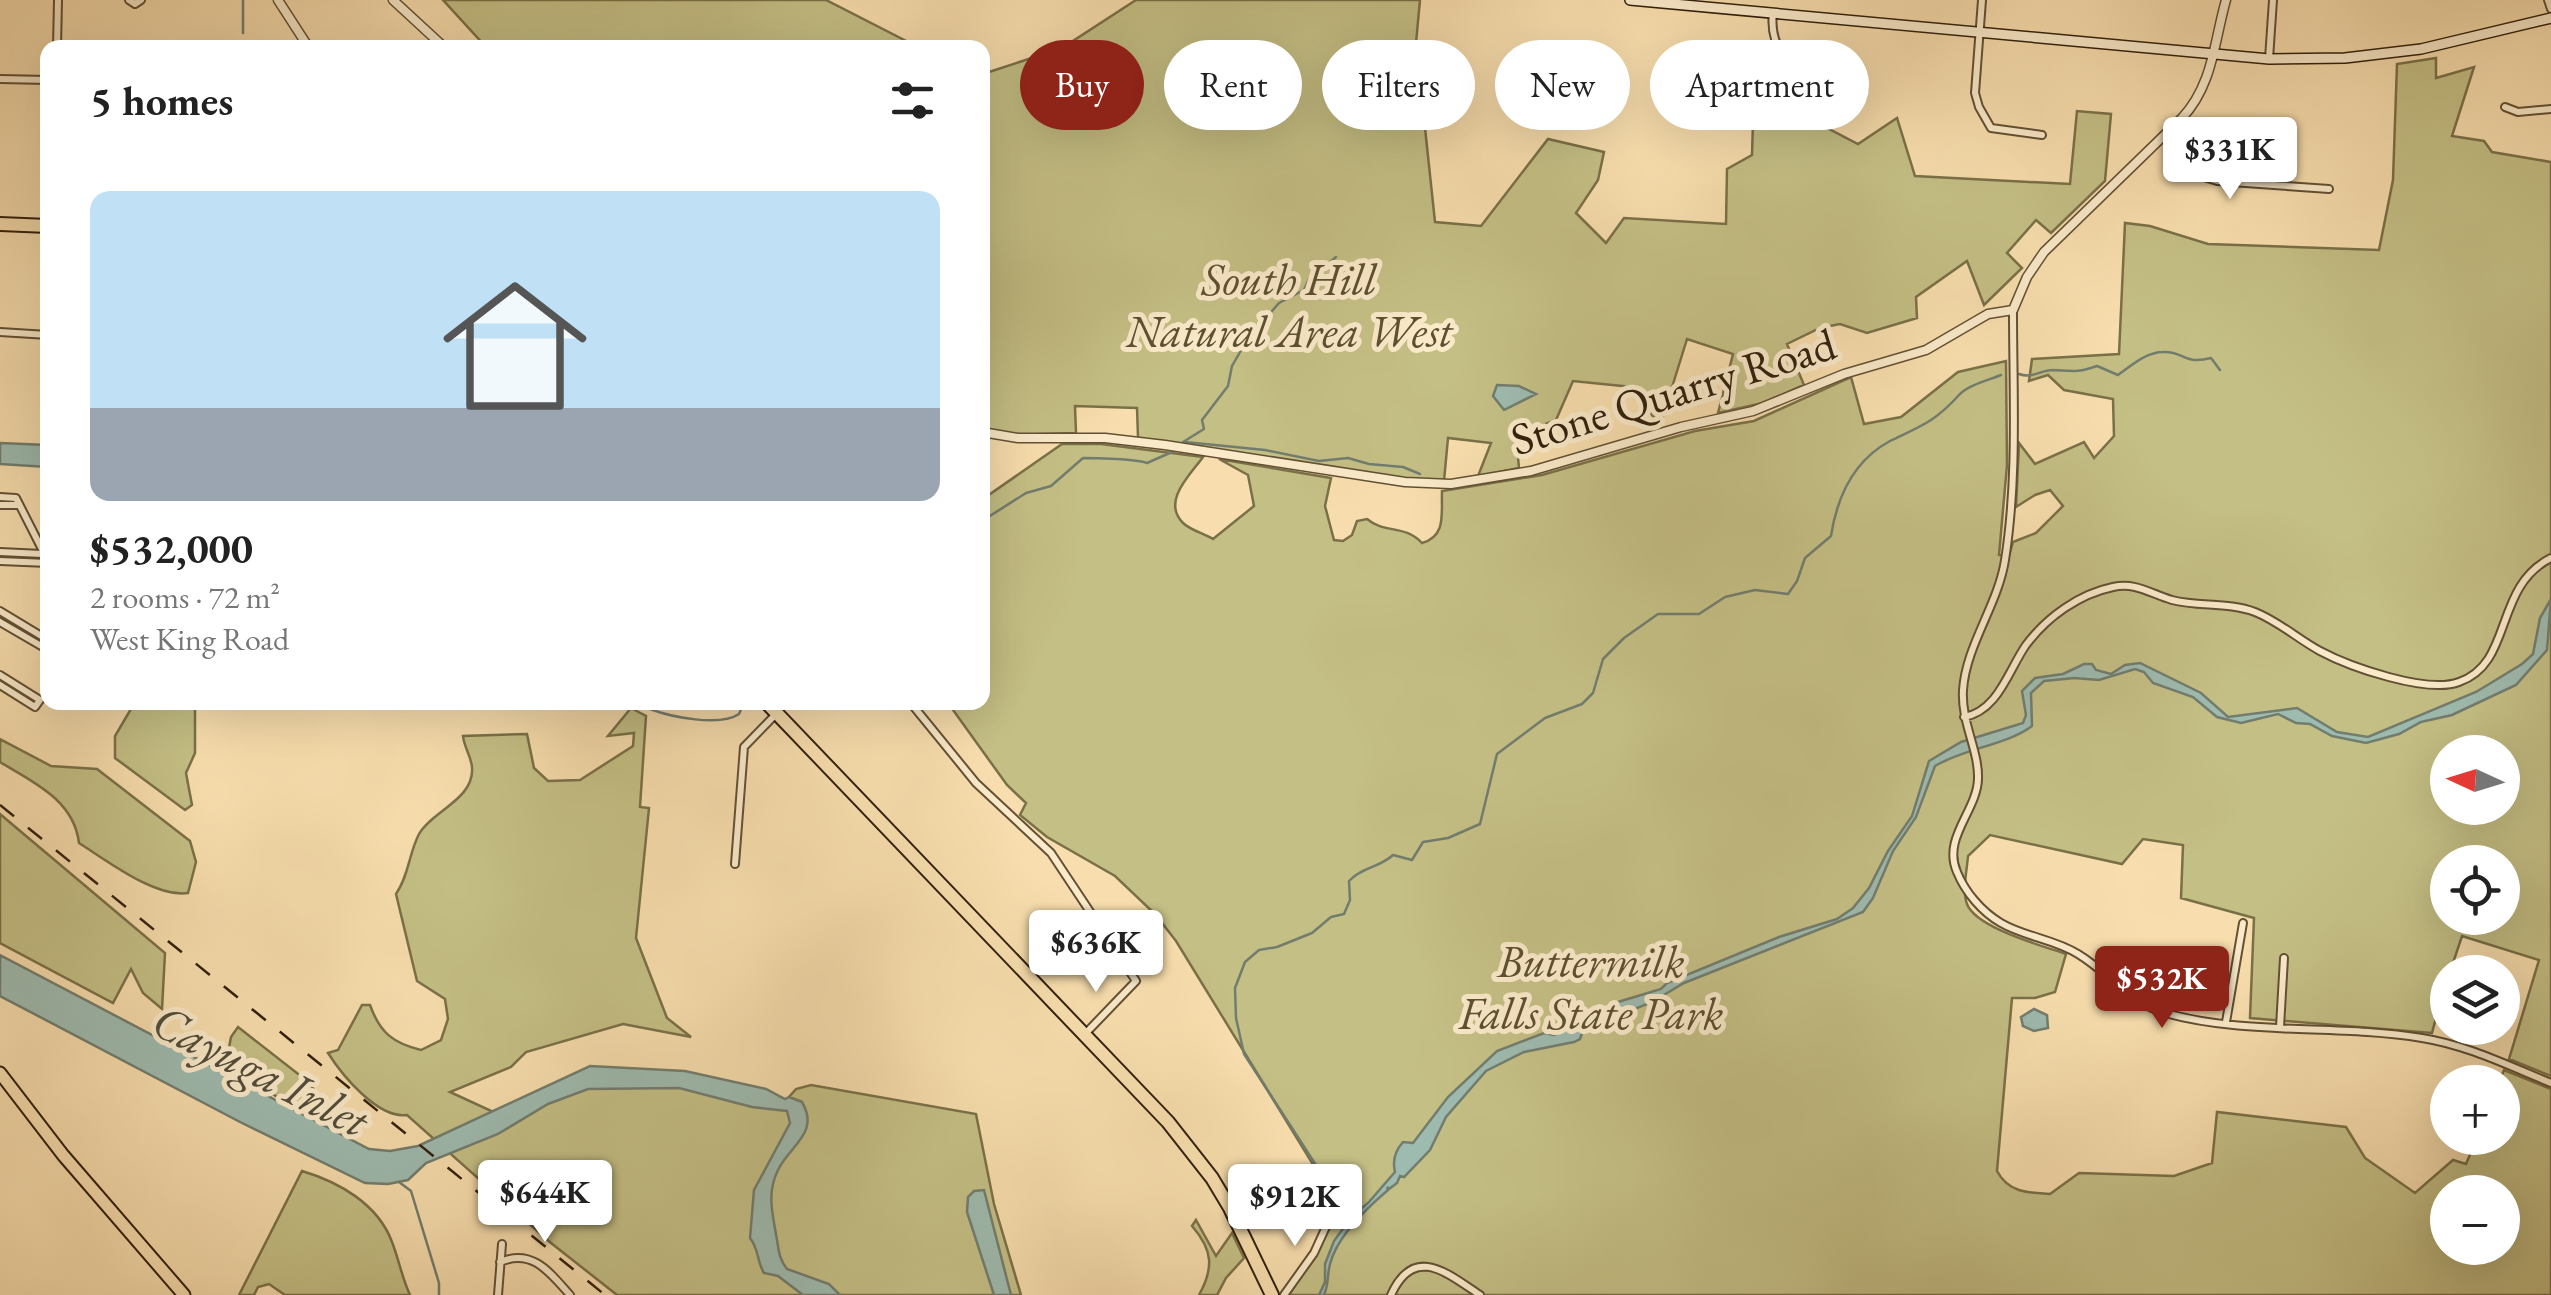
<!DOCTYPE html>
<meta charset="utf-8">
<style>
:root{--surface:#fff;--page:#f6f6f6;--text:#222;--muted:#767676;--accent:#8f2418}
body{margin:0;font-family:"EB Garamond",serif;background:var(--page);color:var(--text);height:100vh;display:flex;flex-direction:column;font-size:38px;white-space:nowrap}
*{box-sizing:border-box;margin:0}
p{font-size:32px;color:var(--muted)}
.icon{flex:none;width:55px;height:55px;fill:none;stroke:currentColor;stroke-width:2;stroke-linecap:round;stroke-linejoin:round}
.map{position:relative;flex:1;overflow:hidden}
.drawer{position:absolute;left:40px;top:40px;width:950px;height:670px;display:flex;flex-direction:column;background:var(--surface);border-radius:20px;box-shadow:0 10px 40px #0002}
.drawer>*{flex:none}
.guide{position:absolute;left:1020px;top:40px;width:950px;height:90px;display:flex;gap:20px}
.needle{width:65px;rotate:274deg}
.tools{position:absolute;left:2430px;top:735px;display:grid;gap:20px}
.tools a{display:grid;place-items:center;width:90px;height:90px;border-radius:50%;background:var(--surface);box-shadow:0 10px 40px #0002;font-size:50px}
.price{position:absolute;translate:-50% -85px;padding:0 22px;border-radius:10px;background:#fff;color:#222;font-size:32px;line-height:65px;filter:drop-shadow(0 2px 5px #0008)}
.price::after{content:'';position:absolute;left:50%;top:60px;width:30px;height:22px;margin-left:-15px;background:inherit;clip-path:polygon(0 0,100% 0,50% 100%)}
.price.active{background:var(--accent);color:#fff}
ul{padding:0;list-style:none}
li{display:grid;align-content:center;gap:20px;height:530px;padding:0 50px}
li span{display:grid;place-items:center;height:310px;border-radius:20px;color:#555}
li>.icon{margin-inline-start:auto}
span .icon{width:180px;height:180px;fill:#fffc;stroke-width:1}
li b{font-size:42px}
h2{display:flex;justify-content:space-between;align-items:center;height:120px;padding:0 50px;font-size:42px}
.tag{padding:0 35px;border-radius:45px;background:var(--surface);box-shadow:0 10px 40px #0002;font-size:35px;line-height:90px}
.tag.active{background:var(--accent);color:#fff}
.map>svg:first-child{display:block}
</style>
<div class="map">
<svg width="2551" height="1295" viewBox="0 0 2551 1295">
<rect width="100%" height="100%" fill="#f8deae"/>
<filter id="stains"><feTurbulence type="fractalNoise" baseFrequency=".002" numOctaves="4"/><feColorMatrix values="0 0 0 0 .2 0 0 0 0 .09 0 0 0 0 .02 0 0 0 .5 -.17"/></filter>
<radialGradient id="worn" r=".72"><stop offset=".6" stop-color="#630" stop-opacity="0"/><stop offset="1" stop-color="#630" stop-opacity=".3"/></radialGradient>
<path fill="#c4bf85" stroke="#7a7048" stroke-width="2.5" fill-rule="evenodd" d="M443 0H826L918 47H486Z
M1136 0H1420L1416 43 1435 222 1481 226 1548 139 1604 152 1598 180 1576 213 1606 243 1624 218 1726 224 1727 169 1752 155 1754 90 1858 144 1897 118 1915 176 2070 184 2077 111 2111 114 2105 181 2051 233 2036 220 2007 253 2022 268 1984 305 1967 261 1916 297 1917 318 1867 333 1840 324 1820 328 1787 344 1804 385 1763 403 1718 413 1733 354 1687 339 1660 426 1632 387 1573 381 1556 420 1516 435 1519 468 1478 476 1491 443 1448 438 1444 481H1418L1138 438 1137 408 1075 406 1076 433 1009 435 983 428V74L1062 48Z
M2436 58V78L2474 67 2452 136 2484 141 2492 152 2551 162V1076L2509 1059 2539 960 2462 936 2450 972H2448L2432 1033 2250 1018 2254 918 2181 898 2183 845 2143 839 2122 864 1990 835 1968 856C1967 870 1962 891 1967 904 1976 928 2043 946 2066 954L2055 992 2035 998H2012L1997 1171C2008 1192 2027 1193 2050 1194L2079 1173 2174 1176 2212 1163 2217 1112 2346 1127 2365 1158 2415 1193 2453 1160 2466 1164 2477 1138H2502V1082H2499L2504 1070 2551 1089V1295H1289L1341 1210 1176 941 1155 914 1115 876 1047 837 1020 815 1026 803 1007 785 948 703 982 702 983 499 1062 444H1101L1203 457C1191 474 1161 501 1183 523 1190 530 1205 534 1213 539L1254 506 1248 475 1219 459 1331 478 1325 506 1334 540 1343 541 1352 535 1357 521 1367 519C1385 534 1404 524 1422 543 1447 536 1441 513 1442 491L1542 475 1695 431 1754 421 1851 377 1864 424 1901 417 1958 372 2006 361 2007 465 1999 555 2009 556 2013 542 2036 533 2063 506 2050 490 2035 495 2016 507 2019 443 2035 464 2084 442 2094 458 2114 436 2113 399 2064 390 2048 375 2029 381 2032 359 2119 354 2125 223 2150 226 2208 244 2379 250 2393 180 2397 64ZM2448 752H2502V808H2448ZM2448 862H2502V918H2448ZM2448 1192H2502V1248H2448Z
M135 702 195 703V753L186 773 192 805 185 810 115 758V736Z
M631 708 646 716 640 807 649 808 636 938 667 1018 691 1037 623 1024 526 1052 511 1067 450 1092 504 1117 620 1076 773 1101 802 1102 789 1097 796 1089 811 1085 976 1114 994 1204 1021 1295H617L551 1243 407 1115C378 1119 342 1075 328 1053L338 1050 362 1005H370C380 1033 393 1043 421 1050L441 1040 448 1019 445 999 417 981 396 894C409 875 409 853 419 834 432 811 475 799 472 767 471 756 464 747 463 736L527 734 534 768 548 781 580 780 633 746 634 733 608 736Z
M0 739 51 766 97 769 190 841 196 862 188 893C155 898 106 860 79 843 74 800 33 782 0 762Z
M0 814 165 953 162 1009 143 993 131 969 113 1003 0 943Z
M238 1027 311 1084 321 1104 314 1110 302 1113 226 1064 231 1037Z
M302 1171C339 1182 378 1204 392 1242 399 1260 402 1278 410 1295H285L269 1284 258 1287 254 1295H239Z
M1196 1220 1216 1256 1232 1233 1244 1258 1226 1278 1217 1295H1199C1214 1268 1213 1250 1192 1226Z"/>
<path fill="#9ebbb0" stroke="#727d6e" stroke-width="2.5" d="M1497 385 1519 386 1536 394 1504 410 1493 396Z
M0 443 47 445V467L0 464Z
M2551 599 2547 650 2516 685 2452 715 2421 722 2399 734 2366 743 2332 736 2310 724 2296 723 2278 714 2241 723 2217 717 2193 697 2153 683 2144 672 2135 669 2099 680 2074 678 2044 681 2031 693 2032 726C2007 745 1965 748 1935 766L1916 817 1893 851 1873 898 1863 912 1684 983 1652 1002 1583 1030 1580 1039 1574 1042 1524 1052 1486 1071 1446 1117 1430 1150 1404 1177 1400 1176 1397 1183 1389 1189 1387 1187 1388 1190C1368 1207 1337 1236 1330 1264 1327 1275 1329 1284 1324 1295H1319L1325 1282V1264L1334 1241 1352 1216 1368 1203 1395 1172C1392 1160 1395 1151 1403 1142L1413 1143 1448 1097 1497 1051 1544 1033 1554 1035 1601 1014 1618 1002 1661 989 1667 983 1779 937 1837 919 1853 908 1869 888 1888 851 1912 816 1929 761 1961 742 2023 723 2026 715 2022 691 2035 678 2063 674 2084 664H2092L2096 670 2111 674 2125 665 2140 663 2201 693 2228 717 2297 708 2337 732 2368 737 2476 692 2522 664 2533 654 2540 618Z
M0 955 369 1149 390 1151 418 1146 590 1066 685 1071 766 1089 785 1099 789 1097 802 1102C820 1133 790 1145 778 1170 766 1194 773 1215 777 1240 779 1251 779 1259 787 1269L829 1284 840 1295H803L778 1276 764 1273C757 1262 759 1249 750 1238L754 1190 790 1123 787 1111 752 1107 679 1088 588 1089 548 1104 498 1134 426 1163 408 1180 388 1184 365 1183 240 1122 0 996Z
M2034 1009 2047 1015 2048 1028 2034 1031 2023 1026 2021 1017Z
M984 1190 1011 1295H994L967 1212 968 1197 974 1191Z"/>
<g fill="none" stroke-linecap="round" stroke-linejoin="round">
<path stroke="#727d6e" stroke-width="2.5" d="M243 33V0
M2019 374C2033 379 2040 370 2053 370 2073 371 2077 373 2097 366L2118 375C2131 366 2146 352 2163 352 2185 351 2182 365 2211 358L2220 370
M1183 442 1204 429 1202 420 1228 386 1232 366 1247 340 1279 303 1304 290 1309 279 1336 257
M1185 442 1265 450 1319 461 1348 458 1369 464 1403 467 1420 474
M982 521 1026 493 1051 486 1083 458C1096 458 1137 459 1147 463L1172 452
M646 702 650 709C671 717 720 727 739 714L744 702
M1325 1179 1244 1054 1236 1018 1235 988 1245 962 1259 950 1277 947 1312 933 1331 917 1344 914 1350 900 1349 881C1362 867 1379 868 1393 855L1412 860 1423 842 1448 838 1480 824 1497 754 1545 718 1582 704 1593 693 1603 659 1624 638 1658 614H1699L1725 597 1755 590 1788 594 1797 581 1805 558 1831 536C1837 497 1853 461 1890 441 1904 434 1917 429 1931 420 1943 412 1950 405 1959 395 1968 385 1989 380 2001 375
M399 1182 411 1191 439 1283V1295
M1321 1185 1322 1214"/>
<defs>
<path id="minor" d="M129 0 135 4 141 0
M1982 0 1975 93 1979 107 1991 128 2042 135
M2548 0 2551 9
M1773 13C1767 59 1809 83 1841 108
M57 48 58 0
M2269 59 2273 0
M0 79 48 80
M2505 107 2518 112 2551 109
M2163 136 2204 177 2217 181 2329 189
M2013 310C2013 393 2018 478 2005 560 1998 605 1966 645 1963 690 1961 723 1979 750 1978 779 1977 811 1942 838 1957 872 1965 892 1982 912 2001 923 2025 937 2054 939 2078 954 2108 972 2131 1003 2165 1013 2248 1036 2338 1024 2422 1038 2467 1045 2509 1066 2551 1083
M0 332 48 335
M0 497 16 498 48 561
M0 505H17
M0 552 42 554
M0 561 48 563
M0 611 48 640
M0 622 48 650
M0 675 40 700 35 707 0 685
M910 702 976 783 1051 853 1136 981 1086 1033
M1964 717C1998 711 2008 671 2026 645 2047 617 2079 594 2113 587 2136 582 2151 594 2172 600 2199 607 2228 602 2255 612 2278 621 2298 639 2320 651 2350 667 2427 694 2459 682 2514 663 2493 587 2551 558
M735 864 744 747 776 714
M2226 1022 2243 923
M2280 1027 2284 958
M500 1262C533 1248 550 1273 570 1295
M498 1295 502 1244
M1284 1295 1314 1253 1330 1218
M1391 1295C1414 1244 1447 1273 1480 1295"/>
<path id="tertiary" d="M278 0 309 48
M393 0 445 48
M982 432 1018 438H1105L1165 445 1405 482 1451 484 1531 471 1681 427 1753 411 1844 374 1926 350 1988 314 2013 310 2027 277 2044 252 2182 118C2213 85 2214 42 2226 0"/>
<path id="secondary" d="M1630 0 2269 59 2345 58 2421 49 2551 18"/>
<path id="primary" d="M0 1073 63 1155 184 1295"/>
<path id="trunk" d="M0 224 48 226
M766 702 1168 1122 1212 1178 1230 1208 1272 1295"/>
</defs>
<use href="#minor" stroke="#635034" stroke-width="10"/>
<use href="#tertiary" stroke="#635034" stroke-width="11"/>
<use href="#secondary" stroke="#31200c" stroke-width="12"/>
<use href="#primary" stroke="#31200c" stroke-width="15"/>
<use href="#trunk" stroke="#31200c" stroke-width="16"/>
<use href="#minor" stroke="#faeaca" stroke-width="6"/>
<use href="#tertiary" stroke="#faeaca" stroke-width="8"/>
<use href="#secondary" stroke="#faeaca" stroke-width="9"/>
<use href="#primary" stroke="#f8deae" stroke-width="11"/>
<use href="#trunk" stroke="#f8deae" stroke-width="12"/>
<path stroke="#31200c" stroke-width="2.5" stroke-dasharray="18 18" stroke-linecap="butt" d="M0 805 605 1295"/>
</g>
<g text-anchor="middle" stroke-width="10" stroke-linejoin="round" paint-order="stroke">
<g font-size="45" font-style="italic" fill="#5d5030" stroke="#faeaca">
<text x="1289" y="295">South Hill<tspan x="1289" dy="52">Natural Area West</tspan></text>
<text x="1591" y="977">Buttermilk<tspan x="1591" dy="52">Falls State Park</tspan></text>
</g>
<g font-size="45" fill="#31200c" stroke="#faeaca">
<text transform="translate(1673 391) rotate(-17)" y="16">Stone Quarry Road</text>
</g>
<g font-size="48" font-style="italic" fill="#524e3d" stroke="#faeaca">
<text transform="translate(261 1070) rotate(27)" y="17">Cayuga Inlet</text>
</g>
</g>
<rect width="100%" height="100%" filter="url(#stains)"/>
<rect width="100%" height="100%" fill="url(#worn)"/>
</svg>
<div class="tools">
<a><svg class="needle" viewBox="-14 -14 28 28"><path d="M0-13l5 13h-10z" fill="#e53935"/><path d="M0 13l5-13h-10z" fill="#767676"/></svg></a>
<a><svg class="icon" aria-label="locate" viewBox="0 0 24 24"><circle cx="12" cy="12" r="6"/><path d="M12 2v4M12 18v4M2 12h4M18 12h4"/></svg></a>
<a><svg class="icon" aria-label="layers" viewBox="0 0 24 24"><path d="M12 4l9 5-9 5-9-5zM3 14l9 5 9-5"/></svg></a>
<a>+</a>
<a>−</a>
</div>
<b class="price" style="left:2230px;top:202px">$331K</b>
<b class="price" style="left:1096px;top:995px">$636K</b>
<b class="price active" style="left:2162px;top:1031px">$532K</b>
<b class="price" style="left:545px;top:1245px">$644K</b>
<b class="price" style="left:1295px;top:1249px">$912K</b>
<div class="guide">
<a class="tag active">Buy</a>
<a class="tag">Rent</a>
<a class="tag">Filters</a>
<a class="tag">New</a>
<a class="tag">Apartment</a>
</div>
<section class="drawer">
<h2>5 homes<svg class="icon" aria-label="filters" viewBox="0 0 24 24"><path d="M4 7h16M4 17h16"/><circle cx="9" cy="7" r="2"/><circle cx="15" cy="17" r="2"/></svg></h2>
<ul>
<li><span style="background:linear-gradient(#bfe0f5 70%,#9aa5b1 0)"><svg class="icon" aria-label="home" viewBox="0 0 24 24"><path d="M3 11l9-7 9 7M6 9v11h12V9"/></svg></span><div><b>$532,000</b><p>2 rooms · 72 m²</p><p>West King Road</p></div></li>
</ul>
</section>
</div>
